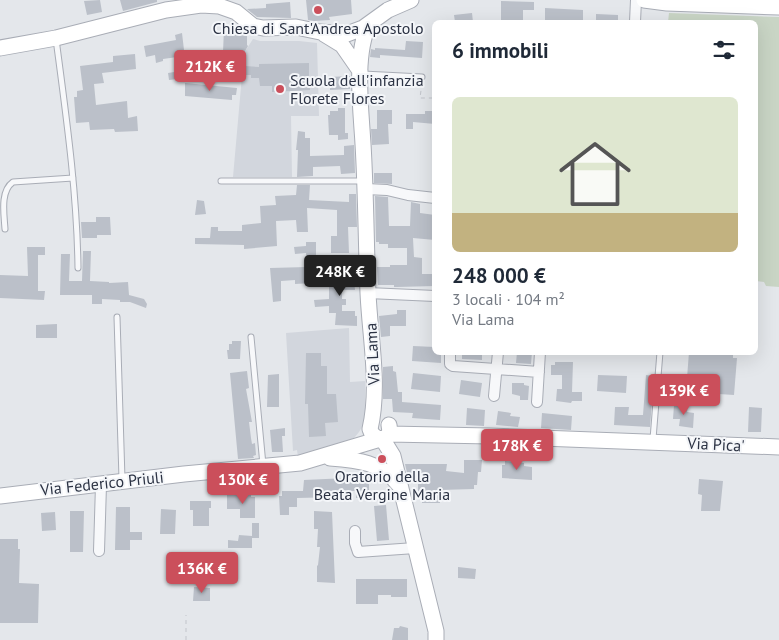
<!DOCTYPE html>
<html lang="it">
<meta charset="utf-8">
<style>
:root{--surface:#fff;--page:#f2f2f3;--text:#1f2937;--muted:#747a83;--line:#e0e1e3;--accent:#cb4f5b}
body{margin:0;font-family:"PT Sans",sans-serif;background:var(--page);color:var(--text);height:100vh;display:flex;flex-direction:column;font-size:19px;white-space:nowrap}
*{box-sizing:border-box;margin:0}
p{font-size:16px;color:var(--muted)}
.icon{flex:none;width:28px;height:28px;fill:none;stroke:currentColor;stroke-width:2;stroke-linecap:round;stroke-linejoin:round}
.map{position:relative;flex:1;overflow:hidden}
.panel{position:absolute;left:432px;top:20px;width:326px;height:335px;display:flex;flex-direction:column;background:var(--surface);border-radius:8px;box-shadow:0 5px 20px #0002}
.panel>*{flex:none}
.price{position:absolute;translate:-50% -42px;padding:0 11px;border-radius:5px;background:var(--accent);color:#fff;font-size:16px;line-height:32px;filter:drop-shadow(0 1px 2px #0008)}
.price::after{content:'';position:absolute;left:50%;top:30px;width:15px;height:11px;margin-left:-8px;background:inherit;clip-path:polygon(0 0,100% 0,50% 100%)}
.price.active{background:#222;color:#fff}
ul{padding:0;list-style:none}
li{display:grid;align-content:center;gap:10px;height:265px;padding:0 20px}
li+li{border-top:1px solid var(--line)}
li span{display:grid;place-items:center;height:155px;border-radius:8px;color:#555}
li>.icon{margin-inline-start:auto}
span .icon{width:90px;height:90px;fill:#fffc;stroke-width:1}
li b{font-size:21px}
h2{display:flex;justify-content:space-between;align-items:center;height:60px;padding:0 20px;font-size:21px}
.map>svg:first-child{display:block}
</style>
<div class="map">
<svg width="779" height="640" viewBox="0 0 779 640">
<rect width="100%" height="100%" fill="#e4e7eb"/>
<path fill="#d2d6dd" d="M253 39 260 41H299L317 43 319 116H291L292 177H233L244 53Z
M349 328 350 382 365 381V422L359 432 354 438 325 449 298 457 297 450 293 451 286 333Z"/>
<path fill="#c9d5c5" d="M669 13 779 17V287L766 286 764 282 756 281V22H668Z"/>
<path fill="#bbc0c9" d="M100 0 102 12 87 15 84 1Z
M120 0H157V2L123 11Z
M306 0H351L352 14 329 17 330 20 314 21 308 20Z
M501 1 534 2V10H523V22H509V20H501Z
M290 2 291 18 257 17 247 9 266 8V4Z
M545 8 583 10V22H545Z
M472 13 473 22H455L454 15Z
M596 14 618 15V22H596Z
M224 29 243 30 247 34V45L248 46 244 53V61H228L229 52H223Z
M182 33 184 50 198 54 163 59V61L156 63 155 55 146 57 144 46 176 40 175 35Z
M406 41 423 42 422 58 380 55V58L370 57 371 49 375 50V48L405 50Z
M135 54 136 69 102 73 104 83 94 84 96 105 127 101 128 118 137 116 138 131 115 132 114 129 90 130 89 122 76 123 74 97H77V91L83 90 80 66 113 62V56Z
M309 63V78L350 76V89L330 90V84L310 85V90L272 92V86H260L259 78H251V75H244L245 66 259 67V64Z
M187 70 186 78 169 80 168 73Z
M185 83 237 88 236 95H232V100L185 96Z
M338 108H345V133H348V139L338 140V135H329L328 115H330V111H338Z
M377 110H392V124H388L389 144 372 145 371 129H377Z
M425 111H435V124L413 122V129H406V114H425Z
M298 131 305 132V138H310V156L344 155V146L354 145 355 173 341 174 340 166 313 167V176L297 177 298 150H296Z
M374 173H392V184L374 183Z
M297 185H310L309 200 349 202V194H356L357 227H348L349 253H331V236H337V210L307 208 308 232H297L296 220 276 221 277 246 244 249V245L195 244V238H210L211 227H218V231H242V225L261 223 260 206 276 205 275 196 296 195Z
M375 196 388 197 389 226H410L411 202 420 204V213L435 215 433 227H435V240L413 238 414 257 422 258V274H435V286L397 287H394V285H378L377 267H390V265H407V248H388V244H379V242H376Z
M197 200 204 201 206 214 195 215Z
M96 217H110L111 235H97V238H82L81 222H96Z
M306 242H316V267H319V280H312V283L295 284V280L281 281V301L273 302 270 268 307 267 306 253 295 254 294 247 306 246Z
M27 247H45V255H38V291H45L44 300 0 298V275L28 276Z
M83 251H91L90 281 109 282V283L128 282 129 295 144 299 147 304 146 308 130 302H120V300L102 299V304H92V295H60L61 254H70L69 281H82Z
M333 268H353L355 290H342V299H346V305H342V311H355V316H357V326L335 325 336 313H329V306L315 307 314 300 329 299V284H333Z
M397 310H406V326H390V336L381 337 379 316 397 314Z
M57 324V338H36V325Z
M232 341H241L240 359H228L227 350H229V344H232Z
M413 346 435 347V352H441V363L412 361Z
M462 352H482V360L462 359Z
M517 352H532L531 364 516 363Z
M689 352H733V358H737L734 395 703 393V398L691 397 692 388 674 387V377L687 378Z
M306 353H321V366H327V394H336L338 422 325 423 326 436 309 437 308 404H305Z
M555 362H573L572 392H582V401H572L571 403 556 401 557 389H562V375H551V365H555Z
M393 366V371L396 372 398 392H402V402L441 405 440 420 412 418 413 413 393 412 392 399H383V367Z
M247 371 249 388 246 389 252 422H249L251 438 252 444 255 443 256 455 253 456 254 458 238 459 230 373Z
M413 373 441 376 440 392 411 389Z
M279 374V407H267L268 375Z
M598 375 627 376 626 393 597 391Z
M646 375 654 376 650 427 614 425 615 407H629L628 415H643Z
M461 380 482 383 480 397 459 394Z
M512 383H524V385L529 386 528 400H520V396L512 394Z
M674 405 688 406 687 412 694 413 693 428 679 426 680 419H673Z
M749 407 762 408 761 432H748Z
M467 408 485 410 484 426 466 425Z
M498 411 511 413 510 416 520 417 518 427 496 425Z
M542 413 572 416 571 430 541 428Z
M285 428V436H282L283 452H272L270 430Z
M464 460H482L481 472H478L477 485H474V489L440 490V503H422V496L418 495V477H408L405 464H447L446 471 464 473Z
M505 461 524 463V466L532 467V480L502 478V465H505Z
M369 477V491H371V498H356V491H339V497L297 498V507H289V515H280L279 496H282V491H303L304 480Z
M699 479 723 481 720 511H701L702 495 698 494Z
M227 495H251V497H255V518H240V509H227Z
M190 501H211V508H209V526H193V510H190Z
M386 505 389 540 377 541 374 506Z
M116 507H130V532H142V540H130V550H115Z
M161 509 176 510 175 534H160Z
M70 511H84L83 552H70Z
M314 511 332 512 335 583 317 582V566L318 565 320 547H317L318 529H314Z
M55 512 56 530 42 531 41 513Z
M252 523H259V538H252V548H228V540L238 541 239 535 252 536Z
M0 539H18V549H20L19 583 39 584 38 623H0Z
M458 567 476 569 475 579 458 578Z
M356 579H407V597H391V595H378V604H356Z
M194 587 210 588V601H193Z
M400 626 408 628V640H392L394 628H399Z"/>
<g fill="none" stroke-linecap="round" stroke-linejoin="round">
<defs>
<path id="lane" d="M56 39C66 115 77 191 78 268
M363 74 422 77
M221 181H363
M5 229C4 214 0 191 13 182L73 178
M117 317 122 479
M251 337 263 465
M653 439 660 352"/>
<path id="street" d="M635 22 636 0
M366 189 387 190 408 195 435 198
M368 293 435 296
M450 352V364L453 366 539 372
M494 396 498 352
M537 402 540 352
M355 531V543L358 552 415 548
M99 551 101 485"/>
<path id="secondary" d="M644 0 667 3 779 7
M369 24C354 55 361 109 363 144 366 194 366 243 368 293 370 338 380 386 370 429L372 434 378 439 386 438 390 432 389 425
M324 34 342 45 360 71
M0 48 56 38 166 10 201 5 219 6 236 12 253 26 263 28 296 27 320 32 347 34 363 28 388 10 411 0
M389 434 490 436 779 447
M381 439 385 443 393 456 436 631V640
M330 458C357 460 382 462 399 485
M0 496 184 474 300 463 380 439"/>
</defs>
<use href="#lane" stroke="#a9adb6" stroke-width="7"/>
<use href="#street" stroke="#a9adb6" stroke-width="12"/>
<use href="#secondary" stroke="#a9adb6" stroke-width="17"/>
<path stroke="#c2c5cb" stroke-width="1" stroke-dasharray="4 4" stroke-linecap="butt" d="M422 83 420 98H435
M186 640V615"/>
<use href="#lane" stroke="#f7f8fa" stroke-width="5"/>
<use href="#street" stroke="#f7f8fa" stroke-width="10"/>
<use href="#secondary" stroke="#fff" stroke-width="15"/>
</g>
<g fill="#cb4f5b" stroke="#f4f6f9" stroke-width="2">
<circle cx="318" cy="10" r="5"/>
<circle cx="280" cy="89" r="5"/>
<circle cx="382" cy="459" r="5"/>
</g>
<g text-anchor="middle" stroke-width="4" stroke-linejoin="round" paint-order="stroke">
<g font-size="16" fill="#2c3344" stroke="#f4f6f9">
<text x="318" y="34">Chiesa di Sant'Andrea Apostolo</text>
<text x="290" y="86" text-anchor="start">Scuola dell'infanzia<tspan x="290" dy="18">Florete Flores</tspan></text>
<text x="382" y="482">Oratorio della<tspan x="382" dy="18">Beata Vergine Maria</tspan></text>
</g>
<g font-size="16" fill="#2c3344" stroke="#f4f6f9">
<text transform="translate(372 354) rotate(-93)" y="6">Via Lama</text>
<text transform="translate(716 444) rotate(3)" y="6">Via Pica'</text>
<text transform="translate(102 483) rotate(-6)" y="6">Via Federico Priuli</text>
</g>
</g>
</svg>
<b class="price" style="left:210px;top:92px">212K €</b>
<b class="price active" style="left:340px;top:297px">248K €</b>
<b class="price" style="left:684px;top:416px">139K €</b>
<b class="price" style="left:517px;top:471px">178K €</b>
<b class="price" style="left:243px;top:505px">130K €</b>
<b class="price" style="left:202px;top:594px">136K €</b>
<section class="panel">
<h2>6 immobili<svg class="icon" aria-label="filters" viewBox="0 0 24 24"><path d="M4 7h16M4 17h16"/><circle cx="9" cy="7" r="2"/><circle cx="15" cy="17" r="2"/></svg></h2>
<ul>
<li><span style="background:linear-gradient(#dfe7d0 75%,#c2b280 0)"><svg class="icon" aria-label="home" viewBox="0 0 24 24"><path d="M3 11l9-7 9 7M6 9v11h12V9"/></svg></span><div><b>248 000 €</b><p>3 locali · 104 m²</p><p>Via Lama</p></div></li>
</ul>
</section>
</div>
